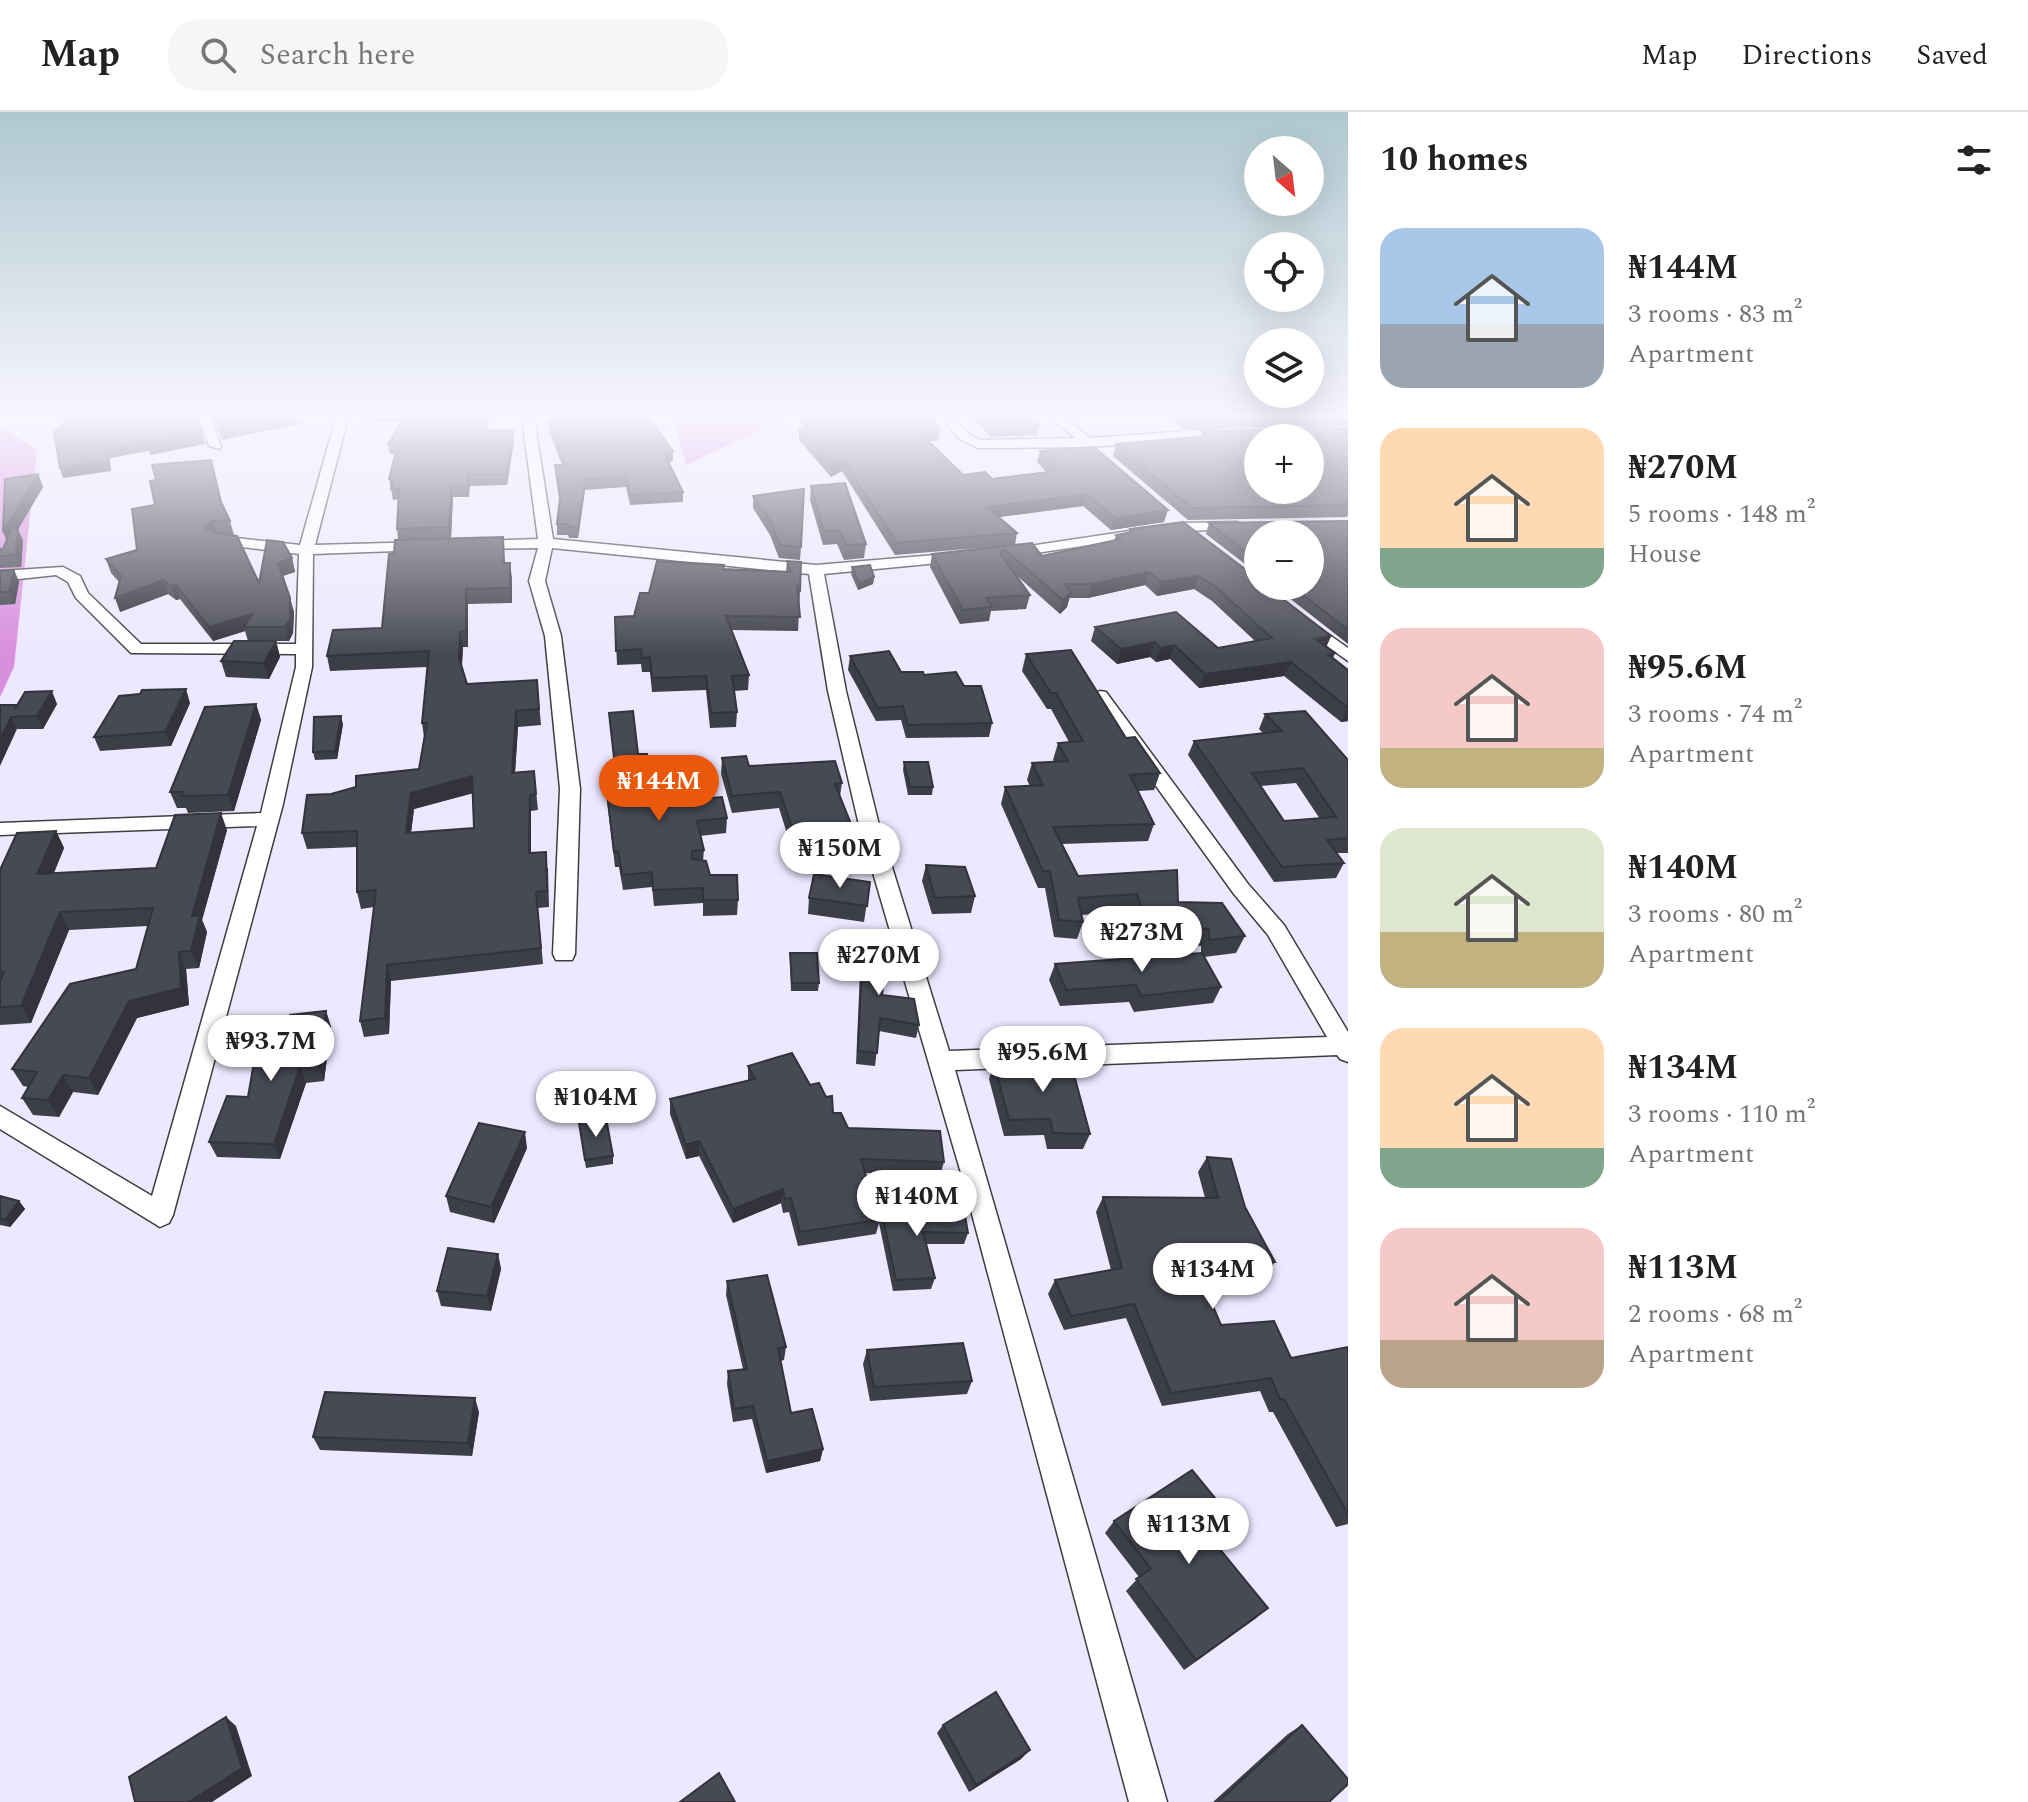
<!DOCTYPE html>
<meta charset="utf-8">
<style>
:root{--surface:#fff;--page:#f6f6f6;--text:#222;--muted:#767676;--line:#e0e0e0;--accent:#ea580c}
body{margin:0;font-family:Spectral,serif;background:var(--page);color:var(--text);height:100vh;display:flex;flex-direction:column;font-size:30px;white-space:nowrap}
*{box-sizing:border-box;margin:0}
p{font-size:26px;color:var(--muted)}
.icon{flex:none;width:44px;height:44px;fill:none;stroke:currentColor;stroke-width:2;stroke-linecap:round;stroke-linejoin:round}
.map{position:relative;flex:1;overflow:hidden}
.details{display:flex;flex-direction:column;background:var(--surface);width:680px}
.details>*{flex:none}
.needle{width:52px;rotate:152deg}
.tools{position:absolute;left:1244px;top:24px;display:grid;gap:16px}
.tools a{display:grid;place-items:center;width:80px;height:80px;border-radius:50%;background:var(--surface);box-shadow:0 8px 32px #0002;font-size:40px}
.price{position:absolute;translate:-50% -68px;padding:0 18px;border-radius:28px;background:#fff;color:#222;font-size:26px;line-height:52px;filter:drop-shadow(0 2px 4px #0008)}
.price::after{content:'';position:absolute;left:50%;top:48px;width:24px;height:18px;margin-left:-12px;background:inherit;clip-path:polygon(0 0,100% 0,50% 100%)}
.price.selected{background:var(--accent);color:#fff}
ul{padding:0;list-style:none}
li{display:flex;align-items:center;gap:24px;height:200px;padding:0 32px}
li span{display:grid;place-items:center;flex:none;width:224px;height:160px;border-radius:24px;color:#555}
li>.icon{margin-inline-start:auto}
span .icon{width:96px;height:96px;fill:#fffc;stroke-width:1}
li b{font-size:34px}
h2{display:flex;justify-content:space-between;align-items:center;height:96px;padding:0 32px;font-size:34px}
header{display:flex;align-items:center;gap:48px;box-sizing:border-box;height:112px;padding:0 40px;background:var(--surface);border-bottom:2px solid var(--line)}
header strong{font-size:38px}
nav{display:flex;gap:44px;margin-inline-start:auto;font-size:28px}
.search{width:560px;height:72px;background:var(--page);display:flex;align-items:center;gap:20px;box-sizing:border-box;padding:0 28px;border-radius:32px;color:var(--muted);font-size:30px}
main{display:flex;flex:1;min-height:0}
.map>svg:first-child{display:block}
</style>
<header>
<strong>Map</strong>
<div class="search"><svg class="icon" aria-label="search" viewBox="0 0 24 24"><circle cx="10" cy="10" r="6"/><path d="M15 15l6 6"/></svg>Search here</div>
<nav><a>Map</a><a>Directions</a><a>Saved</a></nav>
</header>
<main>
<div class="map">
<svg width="1348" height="1690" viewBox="0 0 1348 1690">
<rect width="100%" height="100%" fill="#ede8ff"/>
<path fill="#d88fdc" d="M673 306H785L686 353Z
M0 314 37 338 14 555 0 585Z"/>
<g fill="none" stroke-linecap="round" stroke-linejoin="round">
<defs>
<path id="minor" d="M199 306H211L221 334 220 337 209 334Z
M336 306H348L315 433 425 430 432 434 425 438 313 442 312 555 283 692 173 1103 169 1111 160 1115 0 1017V994L152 1084 257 714 0 723V711L261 701 296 555V542L131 541 76 486 68 470 56 463 0 469V459L63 455 80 464 88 481 141 532H296L299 442 218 432 211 428 218 424 300 433Z
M522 306H534L553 427 816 453 959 441 966 445 959 449 824 462 846 579 879 713 949 939 1327 925 1268 823 1234 782 1091 584 1100 579 1106 580 1248 772 1284 813 1348 920V950L1340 947 1337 943 955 958 1167 1690H1129L961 1061 859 713 828 579 809 462 552 436 545 469 561 524 580 677 575 842 572 848H556L553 842 560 677 545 524 529 469 538 436 475 437 468 433 475 429 538 427Z
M1051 306H1065L1090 326 1231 316 1237 320 1231 324 1089 335 978 336 959 327 946 311 956 308 967 321 980 328 1075 326Z
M1237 410 1244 414 1242 417 1183 419 1009 445 1002 441 1009 437 1183 411Z
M1308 508 1348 536V549L1302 516 1300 513Z"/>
</defs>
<use href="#minor" stroke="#3e3e3e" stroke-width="3"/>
<use href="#minor" fill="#fff" fill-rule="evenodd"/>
</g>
<path fill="#3d3f48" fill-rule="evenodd" d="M359 306H490L487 318 514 328 507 373 470 374 469 385H453L451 426 398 428 397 417 399 387 393 388 389 367 395 342H390L388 332 401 310 359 308Z
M547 306H651L650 307 673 349 668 350 683 380V390L630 393 626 375 585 378 578 426H569L568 423H557V412L560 389 555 353H562L549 319Z
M799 306H936H932L940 318 938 329H929L963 363 992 367 1046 360 1037 350 1040 339 1164 410 1111 418 1083 394 999 405 1017 421 1015 433 895 443 842 359 831 365 799 328V317L803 316Z
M972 306H1034L1040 312 1037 323 991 325Z
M1169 306H1348V314L1183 317Z
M1348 316V402L1347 405 1188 408 1113 344 1116 332 1200 325 1202 319Z
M38 362 43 375 18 417 23 429 21 455 0 456V434L2 438 3 437 7 429 3 420Z
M811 374 866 432 864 446 844 448 837 432 823 433 810 388Z
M753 384 801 435 800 448 779 446 770 423 753 396Z
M222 393 230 409 234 423 216 422 259 471 292 446 295 460 283 464 294 500 293 521 289 529H248L245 519 213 529 180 487 176 488 168 482 120 500 119 470 111 461 106 447 137 438Z
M1348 409V532L1274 474H1310L1258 422V462L1206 422 1209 411Z
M1130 417 1331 524 1326 535 1335 541 1333 546 1348 558V609L1341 610 1284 564 1199 576 1170 547 1156 550 1150 545 1117 552 1091 529 1095 515 1218 536 1255 529 1212 489 1194 477 1157 484 1145 473 1088 486H1069L1067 495 1060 502 1016 463 1030 483 1026 497 991 499 989 509 960 512 930 455 932 442 1032 431 1042 444 1114 429 1116 423 1129 420Z
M787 449 800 480 798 519 731 518 749 563 748 578 734 579 737 600 736 615 710 616 706 578 652 580 650 560H642L641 552 617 553 615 505 634 504 724 453V457L786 459Z
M505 451 512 466V491L468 492V535H463L462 555 467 572 537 568 541 613 518 615 515 660 534 659 538 698 531 699V741L548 756 549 795 538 796 543 852 391 869 389 922 364 925 360 909 374 795 361 797 357 780V735L307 737 302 721 331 682 419 657 424 625 422 611 427 555 330 559 327 544ZM472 681 474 716 411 720 414 697Z
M852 455 874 465 873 472 858 478 851 462Z
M14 458 19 470 15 492 0 493V459Z
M276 529 280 545 269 567 226 565 221 549Z
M1026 542 1126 626 1160 661 1154 678 1138 679 1154 712 1148 729 1062 732 1078 764 1178 790 1245 824 1236 841 1204 845 1221 875 1213 891 1134 900 1129 890 1060 894 1049 868 1055 852 1201 841V834L1139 830 1130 800 1081 803 1083 810 1077 827 1054 825 1045 776H1038L1001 692 1005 675 1030 674 1027 668 1032 651 1054 650 1053 648 1058 631 1069 630 1051 597H1047L1022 559Z
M850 544 901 560 924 563 964 574 992 611 989 625 906 626 901 608 876 609 848 558Z
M190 591 171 634 100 639 94 625Z
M57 592 43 617H17L0 593Z
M256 592 261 608 234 699 188 701 186 696H177L170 680Z
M609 601 638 642 649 670 676 689 727 706 726 721 700 724 704 738 703 749 710 763 738 788 737 803 703 804V791L654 794 652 775 623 778 619 755H615L607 688 606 673 616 672Z
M1265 602 1348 648V741H1336L1344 751 1336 766 1274 770 1188 643 1194 629 1263 621 1259 617ZM1296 671 1320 707 1284 709 1261 674Z
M343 612 337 647 315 648 313 640Z
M722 646 749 654 842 671 840 684 855 722 853 739 794 744 779 696 732 701 721 662Z
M904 650 933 675 932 683H908L903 658Z
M227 718 202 808 207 820 199 856 186 857 189 893 137 906 98 983 73 980 59 1005 33 1003 22 986 28 975 23 974 12 957 136 857 148 814 69 818 31 911 0 913V758L56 719 64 736 54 761 156 756Z
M926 753 975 784 971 801 932 802 922 769Z
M870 770 864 810 808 802 809 786Z
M863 825 882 883 919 913 916 926 879 919 875 954 856 952 861 838Z
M790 841 819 871 818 879H791L790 849Z
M326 899 331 915 324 969 306 971 280 1047 217 1045 209 1030 248 985 288 925Z
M994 951 1090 1022 1083 1037H1047L1044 1023 1004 1024 989 967Z
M748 954 810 973 833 1001 848 1016 944 1050 940 1064 865 1061 879 1107 881 1097 968 1121 964 1132H926L935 1166 931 1177 893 1179 879 1111 876 1122 798 1134 789 1100 783 1101 781 1091 733 1111 699 1044 686 1047 670 1002V987L748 969Z
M580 1019 613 1044V1052L586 1056Z
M527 1036 494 1111 450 1100 446 1084Z
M1207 1045 1245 1095 1275 1150 1265 1164H1200L1221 1213 1291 1246 1348 1235V1412L1336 1415 1273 1300H1269L1260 1279 1162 1294 1126 1206 1064 1218 1048 1182 1055 1168 1111 1158 1096 1100 1103 1085 1205 1086 1198 1060Z
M0 1084 19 1089 25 1097 10 1115 0 1113Z
M498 1142 501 1157 491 1199 441 1194 437 1179Z
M727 1169 786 1235 784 1248 780 1249 791 1301 823 1337 820 1349 766 1361 752 1307 733 1310 727 1272 728 1259 743 1257 726 1183Z
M867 1238 972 1269 967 1282 870 1289 863 1252Z
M479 1300 472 1344 320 1338 313 1325Z
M1114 1409H1213L1203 1416 1268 1496 1184 1558 1126 1479 1139 1465 1105 1421Z
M943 1613 1021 1647 969 1680 937 1621Z
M1302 1613 1329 1690H1213L1288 1622Z"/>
<path fill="#32333b" d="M278 306H302L303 311 222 328 219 318Z
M486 306H490L484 328 483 318Z
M514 318V328L507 373 506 362Z
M202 322 205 332 150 343 149 339 110 346 111 359 63 366 60 356 106 336 146 329Z
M673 339V349L664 351V341Z
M843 348 842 359 831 365 832 353Z
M38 362 43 375 9 433 3 420Z
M585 368V378L578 426V416Z
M451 375 453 385 451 426 449 415Z
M1086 382 1083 394 985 407 987 395Z
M1168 398 1164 410 1111 418 1115 406Z
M213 408 217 421 208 429 204 415Z
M18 417 23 429 21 455 16 443Z
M292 446 295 460 282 464 278 451Z
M510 451 512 466V491L510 476Z
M14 458 19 470 15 492 9 480Z
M1149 460 1145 473 1088 486 1092 472Z
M1199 464 1194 477 1157 484 1161 470Z
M874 465 873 472 858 478 859 471Z
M163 468 168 482 120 500 115 486Z
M176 473 180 487 176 488 171 474Z
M466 477 468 492V535L466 519Z
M1071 481 1067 495 1060 502 1063 488Z
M290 486 294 500 293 521 289 529 285 515Z
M252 502 244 515 245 519 213 529 209 515Z
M460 520 463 535 461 562 459 546Z
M1331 524 1325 538 1315 527Z
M276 529 280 545 269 567 264 551Z
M1155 530 1150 545 1117 552 1121 537Z
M1174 533 1170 547 1156 550 1160 536Z
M1291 550 1284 564 1199 576 1205 562Z
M186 577 190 591 171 634 165 620Z
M52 579 57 592 43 617 37 604Z
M256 592 261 608 234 699 228 683Z
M1348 596V609L1341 610Z
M516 599 518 615 514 677 512 661Z
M341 604 343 612 337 647 335 639Z
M11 605 17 617 0 654V628Z
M472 664 474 681 414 697 409 737 406 721 411 681Z
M530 683 531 699V758L529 741Z
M221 701 227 718 202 808 207 820 199 856 191 839 192 804Z
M56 719 64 736 46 779 37 762Z
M60 800 69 818 31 911 21 894Z
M179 840 186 857 189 893 137 906 98 983 89 966 129 889Z
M387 853 391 869 389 922 385 906Z
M326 899 331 915 324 969 318 953Z
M300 954 306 971 280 1047 274 1032Z
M63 963 73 980 59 1005 48 988Z
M525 1020 527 1036 494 1111 491 1095Z
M699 1029V1044L686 1047V1033Z
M783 1077 781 1091 733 1111V1097Z
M19 1089 25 1097 10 1115 5 1108Z
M498 1142 501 1157 491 1199 487 1184Z
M475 1286 479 1300 472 1344 468 1331Z
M823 1337 820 1349 766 1361 767 1349Z
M1224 1397 1213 1409 1189 1425 1200 1413Z
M1268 1496 1255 1507 1184 1558 1196 1548Z
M226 1605 236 1614 252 1664 212 1690H189Z
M1030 1638 1021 1647 969 1680 976 1673Z"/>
<path fill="#474954" stroke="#32333b" stroke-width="2" fill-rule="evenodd" d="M70 306H197L202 322 147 333 146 329 106 336 107 349 60 356 54 320Z
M215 306H278L219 318Z
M404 306H486L483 318H514L506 362 468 363V374L451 375 449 415 397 417 399 377H391L393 367H389L398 332H388Z
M548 306H649L673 339 664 341 683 380 630 383 626 364 585 368 578 416 569 415 568 412H557L560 386 555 353H565Z
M805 306H932L940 318 918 319 963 363 985 360 992 367 1057 359 1040 339 1094 335 1168 398 1115 406 1086 382 987 395 1017 421 897 431 843 348 832 353 799 317 809 315Z
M985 306H1034L1040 312 993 314Z
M1348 316V390L1346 389 1348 391V393L1192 396 1116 332 1208 324 1202 319ZM1258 326H1310V378H1258Z
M211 348 221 390 230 409 213 408 204 415 214 421 237 424 259 471 267 428 283 430 292 446 278 451 290 486V507L285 515H244L252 502 209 515 176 473 171 474 163 468 115 486 121 464 106 447 137 438 132 397 155 393 150 369 156 368 152 353Z
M38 362 3 420 5 367Z
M845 371 866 432 846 433 839 418 824 419 811 374Z
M804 377 801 435 780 433 771 410 753 384Z
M1348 409V518L1292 474H1310V422H1258V449L1209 411Z
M1183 410 1258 467V474H1266L1331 524 1315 527 1335 541 1329 543 1348 558V596L1291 550 1205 562 1174 533 1160 536 1155 530 1121 537 1095 515 1176 500 1218 536 1272 526 1216 475 1199 464 1161 470 1149 460 1092 472H1064L1071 481 1063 488 1004 437 1000 441 1030 483 986 486 992 495 963 498 932 442 1032 431 1042 444 1121 427 1116 423 1132 420 1130 417Z
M12 416 18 417 16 443 0 444V438L3 437Z
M503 425 504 451H510V476L466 477V519L460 520 459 546 467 572 537 568 539 597 516 599 512 661 534 659 536 682 530 683 529 741 546 740 547 779 536 780 541 836 387 853 385 906 360 909 376 778 357 780V719L302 721 307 683 331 682 356 675V664L419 657 427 611H422L429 539 327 544 333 518 382 516 389 442 394 441 395 428ZM472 664 474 716 406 721 411 681Z
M657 449 724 453 723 457 791 460 787 449 801 450 800 480 797 473 800 505 726 504 749 563 732 564 737 600 711 601 706 564 652 566 650 545 642 546 641 537 616 539 615 505 634 504 640 481H649Z
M870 453 874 465 859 471 852 455Z
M14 458 9 480H0V459Z
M234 529H276L264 551 221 549Z
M1071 538 1126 626 1135 625 1160 661 1130 663 1154 712 1053 715 1078 764 1177 758 1178 790 1222 791 1245 824 1209 828V817L1146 813 1137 782 1078 786 1083 810 1059 808 1050 759H1043L1005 675 1043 673 1032 651 1068 649 1058 631 1083 629 1056 581H1051L1026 542Z
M889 539 901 560H923L924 563 956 560 964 574H981L992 611 908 613 903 594 878 596 850 544Z
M186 577 165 620 94 625 119 584 140 582 142 578Z
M52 579 37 604 11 605 0 628V593H16L15 597 25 580Z
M256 592 228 683 182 684 183 680H170L205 595Z
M633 599 638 642H647L649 670 672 668 676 689 722 685 727 706 697 709 704 738 692 739V747L706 749 710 763H737L738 788H703V776L653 778 652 760 622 763 618 739 614 740 606 673 617 672 609 601Z
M1305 599 1348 648V726L1327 728 1344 751 1282 755 1194 629 1282 619 1265 602ZM1303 656 1336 705 1284 709 1252 661Z
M341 604 335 639 313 640 314 605Z
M746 644 749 654 835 649 842 671 835 672 855 722 796 728 780 680 732 684 722 646Z
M904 650H928L933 675H910Z
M221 701 192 804 200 803 191 839 179 840 181 876 129 889 89 966 63 963 48 988 22 986 37 960 12 957 70 872 136 857 153 796 60 800 21 894 0 895V869L4 860 0 861V758L17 721 56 719 37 762 156 756 175 703Z
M926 753 965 755 975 784 935 786Z
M814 762 870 770 867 794 809 786Z
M863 825 888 827 882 883 914 887 919 913 880 906 877 941 858 939Z
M790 841H817L819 871H792Z
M1202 841 1221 875 1141 884 1136 873 1066 878 1055 852Z
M326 899 318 953 300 954 274 1032 209 1030 227 984 248 985 258 927 288 925 290 903Z
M792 941 810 973 819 971 826 985 832 984 833 1001H841L848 1016 940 1019 944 1050 861 1047 879 1108 800 1120 791 1086 785 1087 783 1077 733 1097 699 1029 686 1033 670 987 755 967 748 954Z
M1070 948 1090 1022 1053 1021 1050 1007 1009 1008 994 951Z
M606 1006 613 1044 585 1048 579 1011Z
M479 1011 525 1020 491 1095 446 1084Z
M1207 1045 1231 1047 1245 1095 1275 1150H1194L1221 1213 1274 1209 1291 1246 1348 1235V1402L1284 1287H1280L1271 1266 1171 1281 1134 1192 1071 1204 1055 1168 1122 1156 1103 1085 1218 1086Z
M0 1084 19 1089 5 1108 0 1106Z
M881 1097 964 1098 968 1121 923 1120 935 1166 896 1168Z
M448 1136 498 1142 487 1184 437 1179Z
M767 1163 786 1235 778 1236 791 1301 812 1297 823 1337 767 1349 753 1294 734 1297 728 1259 747 1257 727 1169Z
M963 1231 972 1269 874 1275 867 1238Z
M325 1280 475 1286 468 1331 313 1325Z
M1192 1358 1224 1397 1200 1413 1268 1496 1196 1548 1136 1467 1151 1457 1114 1409Z
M996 1580 1030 1638 976 1673 943 1613Z
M226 1605 242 1656 189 1690H135L129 1665Z
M1302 1613 1348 1667V1672L1329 1690H1218Z
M719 1661 735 1690H680Z"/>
<linearGradient id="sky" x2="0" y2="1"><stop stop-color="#afc8cf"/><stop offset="0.56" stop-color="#f7f5ff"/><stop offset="1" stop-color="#f7f5ff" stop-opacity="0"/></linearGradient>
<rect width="1348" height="542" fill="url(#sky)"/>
</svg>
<div class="tools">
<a><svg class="needle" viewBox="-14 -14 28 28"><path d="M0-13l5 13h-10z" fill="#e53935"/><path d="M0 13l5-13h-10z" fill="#767676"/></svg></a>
<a><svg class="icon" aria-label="locate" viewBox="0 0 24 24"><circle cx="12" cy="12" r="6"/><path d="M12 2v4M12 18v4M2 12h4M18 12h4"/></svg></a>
<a><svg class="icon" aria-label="layers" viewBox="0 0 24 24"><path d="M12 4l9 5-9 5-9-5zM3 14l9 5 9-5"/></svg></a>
<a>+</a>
<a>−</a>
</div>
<b class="price selected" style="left:659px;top:711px">₦144M</b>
<b class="price" style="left:840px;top:778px">₦150M</b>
<b class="price" style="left:1142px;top:862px">₦273M</b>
<b class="price" style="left:879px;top:885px">₦270M</b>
<b class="price" style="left:271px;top:971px">₦93.7M</b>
<b class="price" style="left:1043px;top:982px">₦95.6M</b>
<b class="price" style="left:596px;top:1027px">₦104M</b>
<b class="price" style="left:917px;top:1126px">₦140M</b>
<b class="price" style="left:1213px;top:1199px">₦134M</b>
<b class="price" style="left:1189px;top:1454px">₦113M</b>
</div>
<section class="details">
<h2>10 homes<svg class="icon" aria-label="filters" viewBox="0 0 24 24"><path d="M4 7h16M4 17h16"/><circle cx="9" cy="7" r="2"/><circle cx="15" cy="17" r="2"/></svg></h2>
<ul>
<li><span style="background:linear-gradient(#a9c7e8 60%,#9aa5b1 0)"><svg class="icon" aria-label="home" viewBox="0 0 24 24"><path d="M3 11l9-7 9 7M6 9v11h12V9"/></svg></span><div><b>₦144M</b><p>3 rooms · 83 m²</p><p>Apartment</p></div></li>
<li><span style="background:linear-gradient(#ffd9b3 75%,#7fa58c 0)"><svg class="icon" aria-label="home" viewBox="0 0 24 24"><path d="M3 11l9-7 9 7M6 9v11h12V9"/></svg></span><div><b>₦270M</b><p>5 rooms · 148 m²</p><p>House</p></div></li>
<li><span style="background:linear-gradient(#f6c9c9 75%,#c2b280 0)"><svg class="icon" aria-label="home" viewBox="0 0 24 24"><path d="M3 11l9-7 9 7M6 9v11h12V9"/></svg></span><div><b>₦95.6M</b><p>3 rooms · 74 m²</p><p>Apartment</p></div></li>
<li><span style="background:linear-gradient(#dfe7d0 65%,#c2b280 0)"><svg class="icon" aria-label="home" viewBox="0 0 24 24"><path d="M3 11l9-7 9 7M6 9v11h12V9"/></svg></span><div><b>₦140M</b><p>3 rooms · 80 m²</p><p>Apartment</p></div></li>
<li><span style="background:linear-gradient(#ffd9b3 75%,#7fa58c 0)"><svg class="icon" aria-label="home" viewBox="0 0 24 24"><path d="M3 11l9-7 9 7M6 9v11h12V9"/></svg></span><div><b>₦134M</b><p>3 rooms · 110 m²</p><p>Apartment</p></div></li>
<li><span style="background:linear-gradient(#f6c9c9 70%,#b9a48a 0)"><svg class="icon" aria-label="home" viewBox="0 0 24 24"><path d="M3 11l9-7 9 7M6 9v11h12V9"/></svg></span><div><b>₦113M</b><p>2 rooms · 68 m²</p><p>Apartment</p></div></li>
</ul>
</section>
</main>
